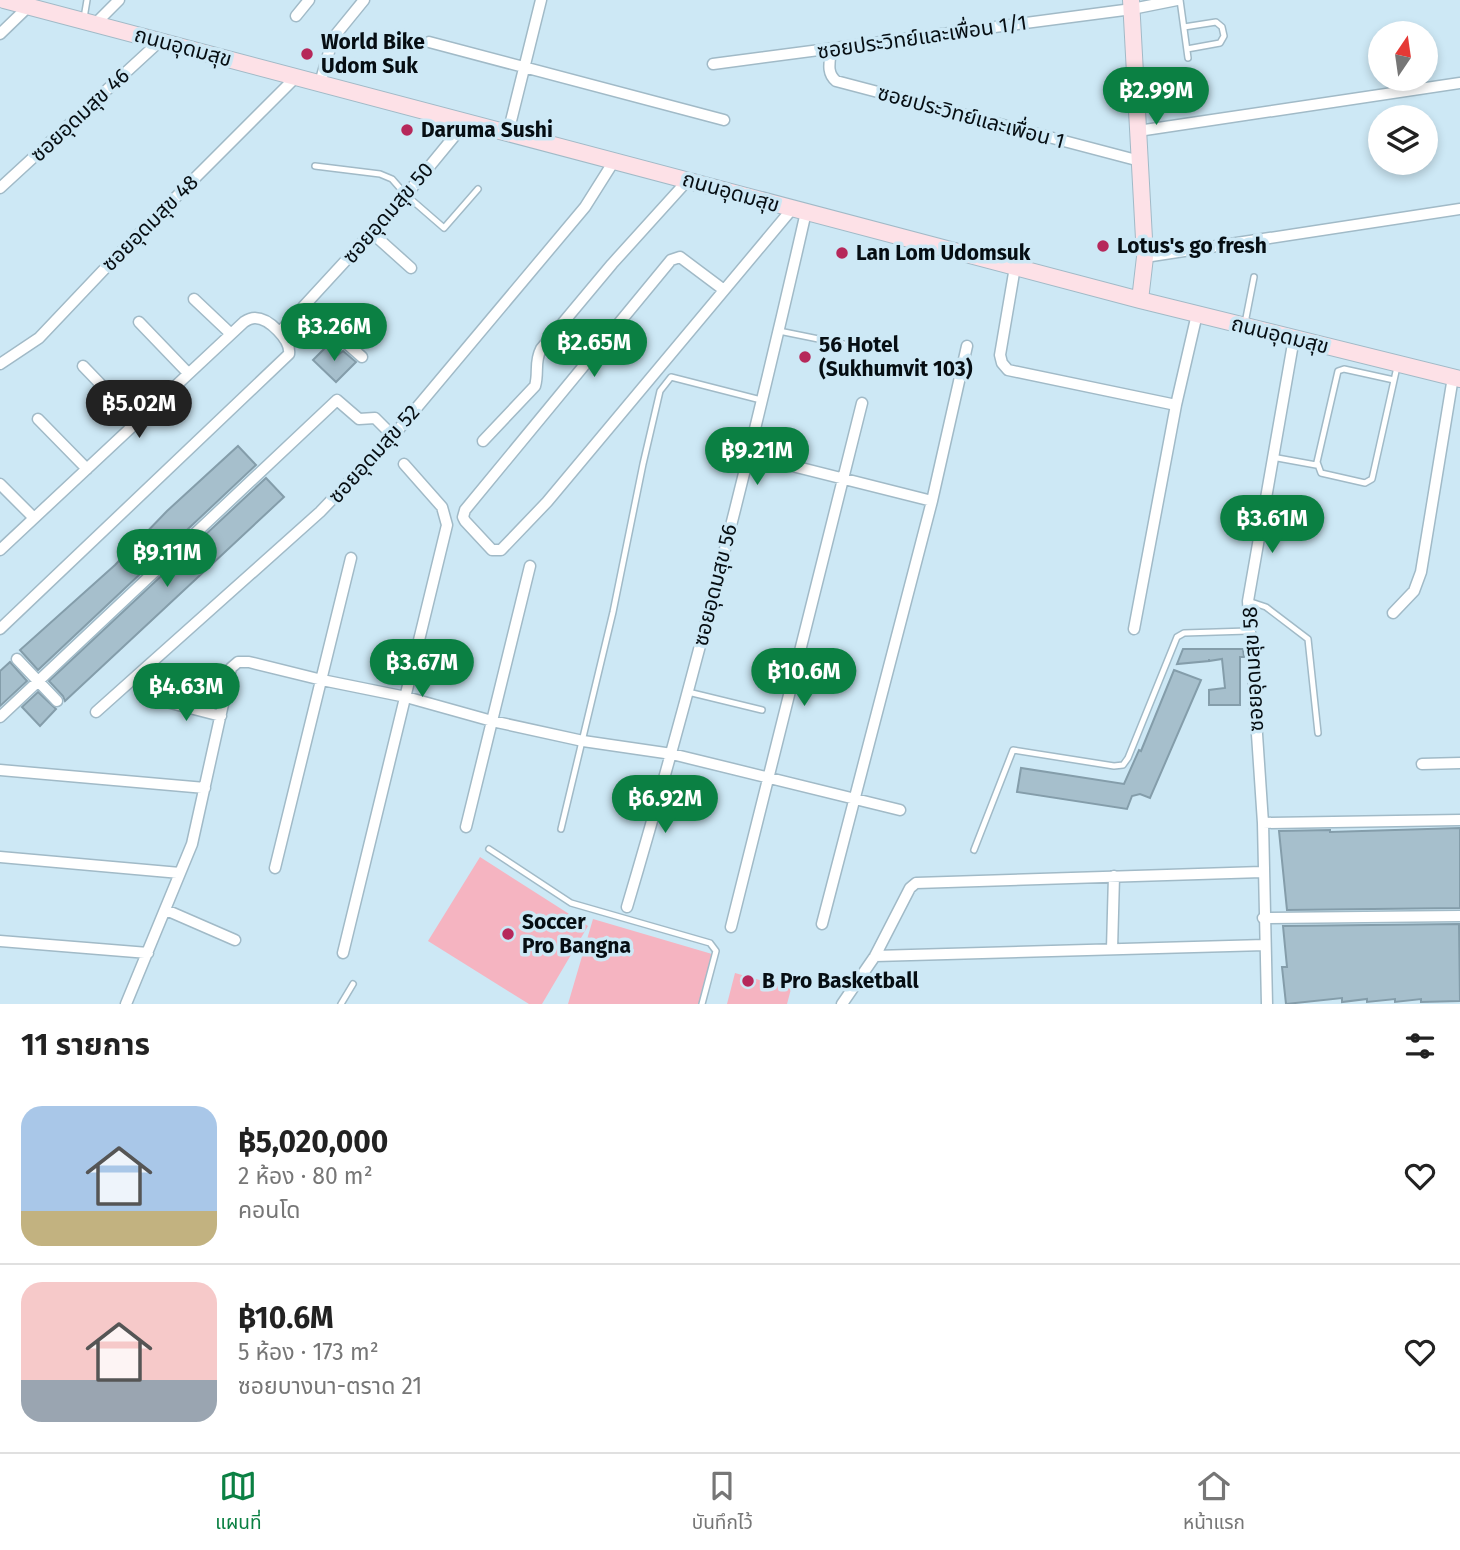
<!DOCTYPE html>
<html lang="th">
<meta charset="utf-8">
<style>
:root{--surface:#fff;--page:#f2f2f2;--text:#222;--muted:#767676;--line:#e0e0e0;--accent:#0b8043}
body{margin:0;font-family:"Fira Sans","Noto Sans Thai",sans-serif;background:var(--page);color:var(--text);height:100vh;display:flex;flex-direction:column;font-size:26px;white-space:nowrap}
*{box-sizing:border-box;margin:0}
p{font-size:23px;color:var(--muted)}
.icon{flex:none;width:38px;height:38px;fill:none;stroke:currentColor;stroke-width:2;stroke-linecap:round;stroke-linejoin:round}
.map{position:relative;height:1004px;overflow:hidden}
.drawer{display:flex;flex-direction:column;background:var(--surface);flex:1}
.drawer>*{flex:none}
.needle{width:46px;rotate:13deg}
.controls{position:absolute;left:1368px;top:21px;display:grid;gap:14px}
.controls a{display:grid;place-items:center;width:70px;height:70px;border-radius:50%;background:var(--surface);box-shadow:0 4px 10px #0003;font-size:35px}
.price{position:absolute;translate:-50% -60px;padding:0 16px;border-radius:24px;background:var(--accent);color:#fff;font-size:23px;line-height:46px;filter:drop-shadow(0 2px 4px #0008)}
.price::after{content:'';position:absolute;left:50%;top:42px;width:21px;height:16px;margin-left:-10px;background:inherit;clip-path:polygon(0 0,100% 0,50% 100%)}
.price.current{background:#222;color:#fff}
ul{padding:0;list-style:none}
li{display:flex;align-items:center;gap:21px;height:175px;padding:0 21px}
li+li{border-top:2px solid var(--line)}
li span{display:grid;place-items:center;flex:none;width:196px;height:140px;border-radius:21px;color:#555}
li>.icon{margin-inline-start:auto}
span .icon{width:84px;height:84px;fill:#fffc;stroke-width:1}
li b{font-size:30px}
h2{display:flex;justify-content:space-between;align-items:center;height:84px;padding:0 21px;font-size:30px}
.dock{display:flex;justify-content:space-around;align-items:center;height:98px;border-top:2px solid var(--line);background:var(--surface);font-size:19px;color:var(--muted)}
.dock a{display:grid;justify-items:center;gap:4px}
.dock .current{color:var(--accent)}
.map>svg:first-child{display:block}
</style>
<div class="map">
<svg width="1460" height="1004" viewBox="0 0 1460 1004">
<rect width="100%" height="100%" fill="#cde8f5"/>
<path fill="#f5b4c1" d="M480 857 588 926 542 1004H529L428 941Z
M593 919 712 954 699 1004H568Z
M735 973 791 989 787 1004H727Z"/>
<path fill="#a6bfcc" stroke="#849daa" stroke-width="2" d="M328 345 338 355 343 351 356 362 336 382 313 360Z
M238 446 256 465 38 670 20 650 115 565 167 511Z
M266 478 284 497 65 701 63 696 49 681Z
M1183 649H1243L1244 657H1240V705H1209V690L1225 688 1222 659 1209 661V659V661L1177 664Z
M10 662 27 681 0 706V671Z
M1174 670 1201 680 1150 798 1140 794 1132 796 1127 809 1017 792 1021 768 1124 784 1139 750 1141 751Z
M38 692 56 709 40 726 22 707Z
M1460 828V908L1287 910 1279 831 1330 830V832Z
M1459 924 1460 1001 1421 1002V999L1395 1002V999L1367 1002V999L1342 1002V998L1286 1004 1282 967H1287L1283 926Z"/>
<g fill="none" stroke-linecap="round" stroke-linejoin="round">
<defs>
<path id="lane" d="M1180 0 1188 58
M84 18 87 0
M1184 27 1216 22 1222 27 1224 36 1220 43 1187 49
M315 166 380 174 392 179 406 195 444 228 478 189
M1245 323 1254 277
M779 331 858 347
M1394 380 1344 369 1338 371 1317 462 1321 473 1365 483 1372 479 1397 367
M1272 457 1316 465
M1248 601 1266 607 1308 639 1318 733
M688 692 762 710
M561 829 613 612 643 464 660 391 671 377 761 400
M489 849 571 903 710 943 716 951 702 1004
M974 850 1013 750 1114 766 1123 765 1128 758 1177 637 1184 633 1248 631
M341 1004 353 984"/>
<path id="street" d="M296 16 309 0
M95 24 119 0
M0 34 29 6
M429 42 724 120
M831 49C830 61 826 73 836 81L1140 161
M713 64 1132 9 1177 0
M320 83 333 38 364 0
M1138 131 1460 83
M508 133 541 0
M0 188 160 41
M372 233 411 268
M1145 257 1460 209
M1015 267 1000 355 1002 363 1008 370 1176 405 1197 314
M724 290 680 257 671 260 465 510 463 517 465 521 492 550H501L547 502 792 209
M194 299 231 334
M305 307 362 357
M139 322 188 373
M280 332 406 195 466 122
M0 364 39 338 113 260 297 76
M83 366 136 421
M38 419 87 469
M483 441 535 386C539 373 534 362 541 349L612 264 688 180
M749 455 932 501 967 346
M0 484 34 518
M0 550 244 322C247 320 251 318 255 318 269 318 291 340 289 354L0 629
M1393 613 1414 591 1421 572 1453 377
M1134 629 1176 405
M17 659 57 701
M159 700 221 716
M96 712 320 512 393 436 585 207 614 161
M0 717 337 400 359 419 375 418 393 436
M1422 764 1460 763
M0 770 205 788
M1263 823 1460 820
M466 827 530 566
M0 857 180 873
M275 868 351 558
M627 907C695 678 753 445 806 212
M166 910 235 940
M1263 918 1460 916
M822 924 932 501
M731 927 862 403
M0 941 148 953
M1112 949 1114 876
M343 953 447 525 442 507 404 464
M875 956 1265 945
M126 1004 192 844 231 668 238 662H249L322 680 406 697 492 721 583 741 672 754 900 810
M842 1004 875 956 910 888 916 883 1262 872
M1267 1004 1263 823 1248 601 1294 338"/>
<path id="secondary" d="M4 0 1140 300 1460 379
M1131 0 1145 257 1140 300"/>
</defs>
<use href="#lane" stroke="#a1bac7" stroke-width="8"/>
<use href="#street" stroke="#a1bac7" stroke-width="13"/>
<use href="#secondary" stroke="#a1bac7" stroke-width="18"/>
<use href="#lane" stroke="#fff" stroke-width="5"/>
<use href="#street" stroke="#fff" stroke-width="10"/>
<use href="#secondary" stroke="#fde1e7" stroke-width="16"/>
</g>
<g fill="#b6285a" stroke="#cde8f5" stroke-width="2.5">
<circle cx="307" cy="54" r="7"/>
<circle cx="407" cy="130" r="7"/>
<circle cx="1103" cy="246" r="7"/>
<circle cx="842" cy="253" r="7"/>
<circle cx="805" cy="357" r="7"/>
<circle cx="508" cy="934" r="7"/>
<circle cx="748" cy="981" r="7"/>
</g>
<g text-anchor="middle" stroke-width="7" stroke-linejoin="round" paint-order="stroke">
<g font-size="21" fill="#060e13" stroke="#cde8f5">
<text transform="translate(922 37) rotate(-8)" y="7">ซอยประวิทย์และเพื่อน 1/1</text>
<text transform="translate(183 47) rotate(15)" y="7">ถนนอุดมสุข</text>
<text transform="translate(80 115) rotate(-43)" y="7">ซอยอุดมสุข 46</text>
<text transform="translate(971 117) rotate(15)" y="7">ซอยประวิทย์และเพื่อน 1</text>
<text transform="translate(731 192) rotate(16)" y="7">ถนนอุดมสุข</text>
<text transform="translate(388 213) rotate(-49)" y="7">ซอยอุดมสุข 50</text>
<text transform="translate(150 223) rotate(-45)" y="7">ซอยอุดมสุข 48</text>
<text transform="translate(1280 335) rotate(14)" y="7">ถนนอุดมสุข</text>
<text transform="translate(374 454) rotate(-48)" y="7">ซอยอุดมสุข 52</text>
<text transform="translate(715 585) rotate(-76)" y="7">ซอยอุดมสุข 56</text>
<text transform="translate(1253 669) rotate(-93)" y="7">ซอยอุดมสุข 58</text>
</g>
<g font-size="21" font-weight="bold" fill="#060e13" stroke="#cde8f5" text-anchor="start">
<text x="321" y="49">World Bike<tspan x="321" dy="24">Udom Suk</tspan></text>
<text x="421" y="137">Daruma Sushi</text>
<text x="1117" y="253">Lotus's go fresh</text>
<text x="856" y="260">Lan Lom Udomsuk</text>
<text x="819" y="352">56 Hotel<tspan x="819" dy="24">(Sukhumvit 103)</tspan></text>
<text x="522" y="929">Soccer<tspan x="522" dy="24">Pro Bangna</tspan></text>
<text x="762" y="988">B Pro Basketball</text>
</g>
</g>
</svg>
<div class="controls">
<a><svg class="needle" viewBox="-14 -14 28 28"><path d="M0-13l5 13h-10z" fill="#e53935"/><path d="M0 13l5-13h-10z" fill="#767676"/></svg></a>
<a><svg class="icon" aria-label="layers" viewBox="0 0 24 24"><path d="M12 4l9 5-9 5-9-5zM3 14l9 5 9-5"/></svg></a>
</div>
<b class="price" style="left:1156px;top:127px">฿2.99M</b>
<b class="price" style="left:334px;top:363px">฿3.26M</b>
<b class="price" style="left:594px;top:379px">฿2.65M</b>
<b class="price current" style="left:139px;top:440px">฿5.02M</b>
<b class="price" style="left:757px;top:487px">฿9.21M</b>
<b class="price" style="left:1272px;top:555px">฿3.61M</b>
<b class="price" style="left:167px;top:589px">฿9.11M</b>
<b class="price" style="left:422px;top:699px">฿3.67M</b>
<b class="price" style="left:804px;top:708px">฿10.6M</b>
<b class="price" style="left:186px;top:723px">฿4.63M</b>
<b class="price" style="left:665px;top:835px">฿6.92M</b>
</div>
<section class="drawer">
<h2>11 รายการ<svg class="icon" aria-label="filters" viewBox="0 0 24 24"><path d="M4 7h16M4 17h16"/><circle cx="9" cy="7" r="2"/><circle cx="15" cy="17" r="2"/></svg></h2>
<ul>
<li><span style="background:linear-gradient(#a9c7e8 75%,#c2b280 0)"><svg class="icon" aria-label="home" viewBox="0 0 24 24"><path d="M3 11l9-7 9 7M6 9v11h12V9"/></svg></span><div><b>฿5,020,000</b><p>2 ห้อง · 80 m²</p><p>คอนโด</p></div><svg class="icon" aria-label="heart" viewBox="0 0 24 24"><path d="M12 20l-8-8c-3-5 5-10 8-4 3-6 11-1 8 4z"/></svg></li>
<li><span style="background:linear-gradient(#f6c9c9 70%,#9aa5b1 0)"><svg class="icon" aria-label="home" viewBox="0 0 24 24"><path d="M3 11l9-7 9 7M6 9v11h12V9"/></svg></span><div><b>฿10.6M</b><p>5 ห้อง · 173 m²</p><p>ซอยบางนา-ตราด 21</p></div><svg class="icon" aria-label="heart" viewBox="0 0 24 24"><path d="M12 20l-8-8c-3-5 5-10 8-4 3-6 11-1 8 4z"/></svg></li>
</ul>
</section>
<nav class="dock">
<a class="current"><svg class="icon" aria-label="map" viewBox="0 0 24 24"><path d="M3 6l6-2 6 2 6-2v14l-6 2-6-2-6 2zM9 4v14M15 6v14"/></svg>แผนที่</a>
<a><svg class="icon" aria-label="saved" viewBox="0 0 24 24"><path d="M7 4h10v16l-5-4-5 4z"/></svg>บันทึกไว้</a>
<a><svg class="icon" aria-label="home" viewBox="0 0 24 24"><path d="M3 11l9-7 9 7M6 9v11h12V9"/></svg>หน้าแรก</a>
</nav>
